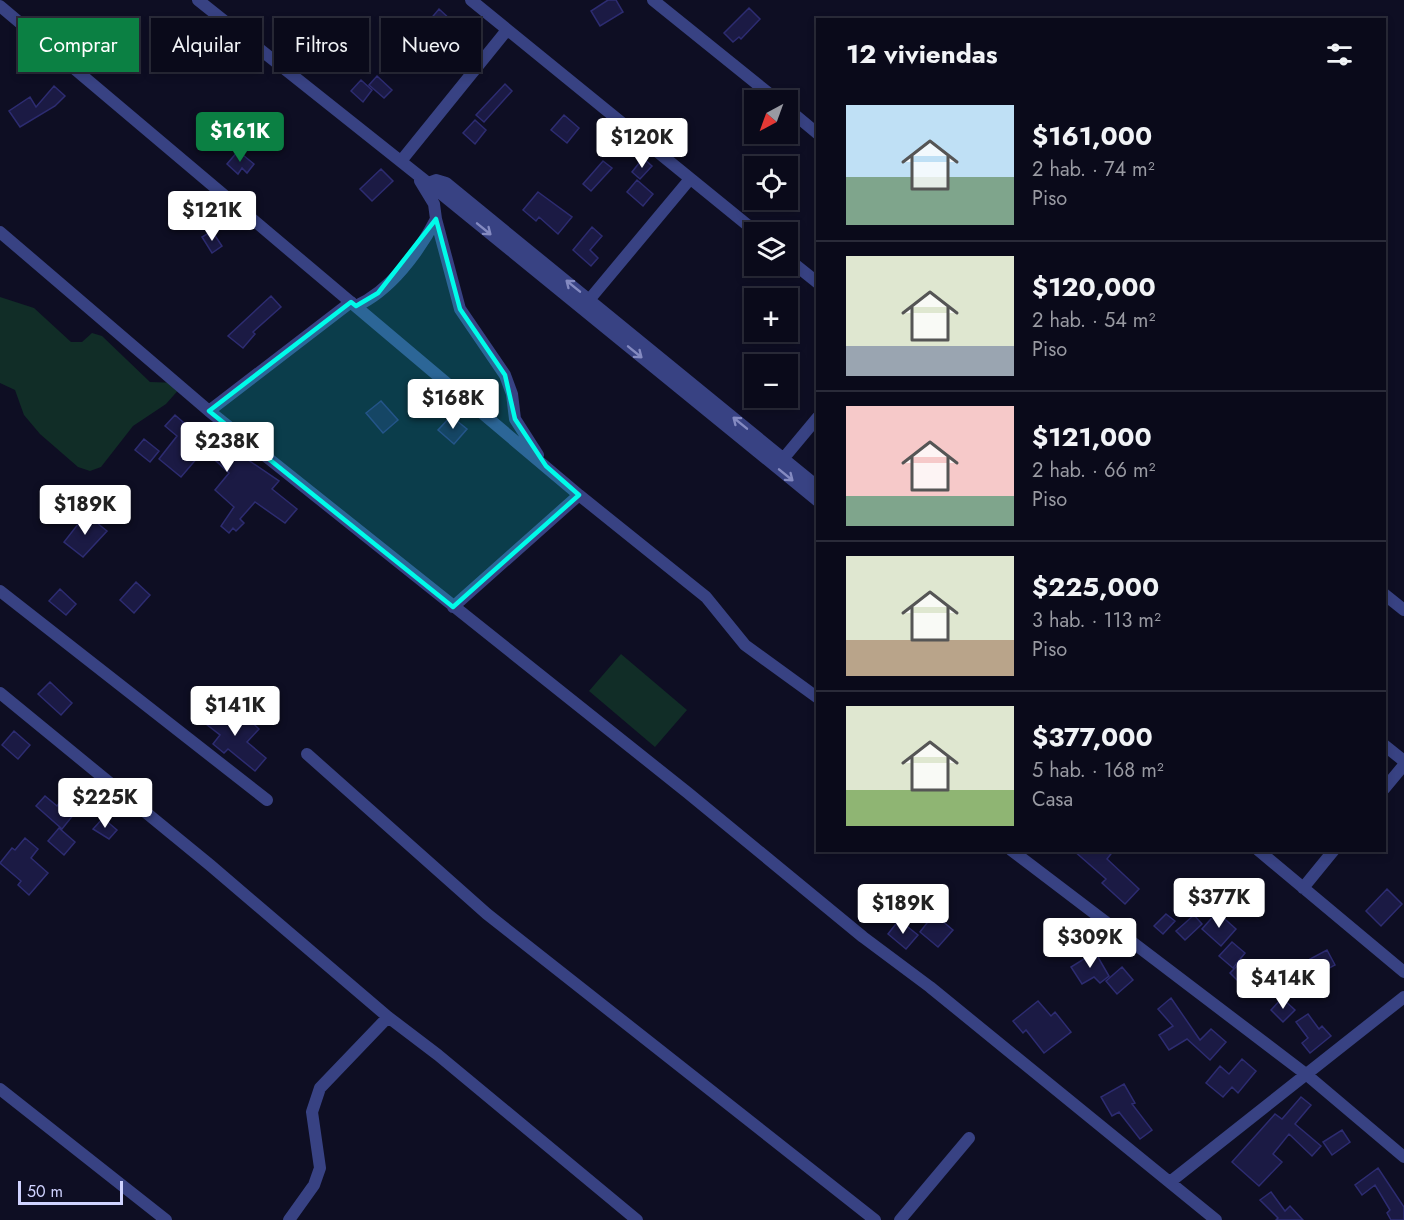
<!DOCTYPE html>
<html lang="es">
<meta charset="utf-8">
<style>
:root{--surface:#0a0a1a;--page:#181827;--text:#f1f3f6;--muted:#999aa2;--line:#2a2b39;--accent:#0b8043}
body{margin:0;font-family:Jost,sans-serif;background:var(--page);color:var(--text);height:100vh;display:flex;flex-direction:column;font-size:22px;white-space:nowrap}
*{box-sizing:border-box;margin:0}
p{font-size:20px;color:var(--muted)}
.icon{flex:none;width:33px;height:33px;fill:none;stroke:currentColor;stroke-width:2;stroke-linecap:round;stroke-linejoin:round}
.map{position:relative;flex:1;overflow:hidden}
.sheet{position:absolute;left:816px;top:18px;width:570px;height:834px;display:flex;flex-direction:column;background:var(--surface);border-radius:0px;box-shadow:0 3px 9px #0003,0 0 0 2px var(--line)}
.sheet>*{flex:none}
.guide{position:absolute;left:18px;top:18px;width:570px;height:54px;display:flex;gap:12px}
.needle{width:39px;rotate:221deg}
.controls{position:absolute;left:744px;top:90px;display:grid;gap:12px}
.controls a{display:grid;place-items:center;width:54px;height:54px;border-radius:0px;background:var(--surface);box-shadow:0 3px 9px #0003,0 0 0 2px var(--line);font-size:30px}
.scale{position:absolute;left:18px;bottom:15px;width:105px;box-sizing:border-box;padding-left:6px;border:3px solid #d0d3ff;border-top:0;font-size:16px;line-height:21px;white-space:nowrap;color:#d0d3ff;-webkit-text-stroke:4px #0e0e23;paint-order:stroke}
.price{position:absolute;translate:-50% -51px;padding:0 14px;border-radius:6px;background:#fff;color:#222;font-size:20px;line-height:39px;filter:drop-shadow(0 2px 3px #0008)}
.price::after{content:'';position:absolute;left:50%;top:36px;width:18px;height:14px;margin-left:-9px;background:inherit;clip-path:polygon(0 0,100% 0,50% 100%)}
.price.current{background:var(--accent);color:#fff}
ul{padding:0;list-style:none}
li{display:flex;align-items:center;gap:18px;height:150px;padding:0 30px}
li+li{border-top:2px solid var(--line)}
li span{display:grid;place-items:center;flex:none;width:168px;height:120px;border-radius:0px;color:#555}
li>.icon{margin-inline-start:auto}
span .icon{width:72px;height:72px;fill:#fffc;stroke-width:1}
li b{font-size:26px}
h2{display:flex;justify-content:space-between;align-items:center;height:72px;padding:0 30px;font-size:26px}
.chip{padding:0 21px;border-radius:0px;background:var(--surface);box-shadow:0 3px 9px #0003,0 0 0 2px var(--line);font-size:21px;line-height:54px}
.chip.current{background:var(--accent);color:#fff}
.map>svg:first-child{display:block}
</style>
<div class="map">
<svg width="1404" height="1220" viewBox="0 0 1404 1220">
<rect width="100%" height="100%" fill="#0e0e23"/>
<path fill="#112d27" d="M0 297 34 308 71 342H82L92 333 102 336 150 382 180 383 181 387 166 404 133 426 101 467 90 471 78 467 40 434 24 415 15 390 0 383Z
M621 654 687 710 655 747 589 691Z"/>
<path fill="#1b1a44" stroke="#2d2c71" stroke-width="1.5" d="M608 0H616L623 12 600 26 591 11Z
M749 8 760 19 741 39 739 37 733 42 724 33Z
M439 9 452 21 432 45 418 34Z
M377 76 392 90 384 98 369 85Z
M361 80 372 90 363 102 351 91Z
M505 84 512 91 484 122 476 115Z
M54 86 65 96 55 106 20 127 9 111 30 97 36 107Z
M564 115 579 128 567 143 551 130Z
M475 120 486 130 475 144 463 133Z
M238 151 254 164 247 173 242 168 238 174 227 164Z
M643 158 652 166 640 179 632 172Z
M603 161 612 168 591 191 583 184Z
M381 169 393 181 372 201 360 189Z
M637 180 653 194 643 206 627 192Z
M179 192 188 206 178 212 170 198Z
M538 192 572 217 558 234 539 217 536 221 523 210Z
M592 227 602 236 590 250 598 258 591 266 573 250Z
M212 231 222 246 212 253 202 237Z
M271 296 281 307 253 332 255 334 243 348 228 336Z
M381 401 398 420 383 433 366 413Z
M175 415 199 436 208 426 238 453 279 481 272 489 297 509 285 523 255 502 240 519 244 523 236 531 233 528 229 533 221 526 234 507 215 490 229 473 204 450 181 477 159 459 177 436 165 426Z
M451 416 467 429 454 444 438 430Z
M144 439 159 451 150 462 135 450Z
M86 514 107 531 83 557 64 542Z
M136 582 150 595 134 613 120 600Z
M60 589 76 604 66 615 49 601Z
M50 682 72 703 61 715 38 694Z
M211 707 234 725 243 714 259 729 247 742 266 758 255 771 228 749 224 753 213 744 220 735 201 720Z
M14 731 30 745 18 759 2 745Z
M45 796 57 806 60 802 74 814 62 829 36 806Z
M103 818 117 830 109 839 93 829Z
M59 828 75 842 64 855 48 841Z
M25 838 38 849 31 858 48 873 29 895 18 885 21 881 0 863 12 848 15 850Z
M1073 850H1114L1107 859 1139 889 1125 904 1102 883 1106 879Z
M1387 889 1402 904 1381 926 1366 911Z
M1217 912 1236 929 1221 946 1202 929Z
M934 914 953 930 938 947 920 932Z
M1166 914 1175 921 1163 934 1154 926Z
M1194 915 1202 924 1185 940 1176 931Z
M899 920 918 935 906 949 888 934Z
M1232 942 1245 953 1233 968 1219 956Z
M1327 950 1335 965 1318 974 1310 959Z
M1095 952 1109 976 1100 983 1094 977 1082 984 1071 967Z
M1240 963 1250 973 1240 983 1230 973Z
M1122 967 1133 980 1117 994 1106 981Z
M1171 998 1200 1040 1211 1029 1226 1042 1210 1060 1187 1039 1169 1050 1159 1035 1173 1026 1158 1009Z
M1282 998 1295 1010 1283 1022 1271 1010Z
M1038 1001 1051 1016 1055 1012 1071 1032 1044 1053 1026 1030 1023 1033 1013 1021Z
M1308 1014 1319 1029 1322 1026 1331 1036 1310 1053 1302 1043 1308 1038 1296 1022Z
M1242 1059 1256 1071 1238 1093 1232 1087 1223 1097 1206 1083 1220 1066 1229 1074Z
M1124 1084 1135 1103 1132 1104 1152 1130 1140 1139 1119 1112 1112 1116 1101 1097Z
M1301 1097 1311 1105 1295 1124 1321 1146 1312 1156 1289 1134 1273 1154 1282 1162 1259 1186 1232 1162 1275 1114 1282 1119Z
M1342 1130 1350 1142 1332 1155 1323 1142Z
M1378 1168 1404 1207V1220H1391L1387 1213 1390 1210 1375 1185 1362 1195 1355 1185Z
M1271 1192 1285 1211 1290 1206 1303 1220H1276L1278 1218 1260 1200Z"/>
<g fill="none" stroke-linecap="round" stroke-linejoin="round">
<path stroke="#384283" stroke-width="12" d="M198 0 428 183 818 501
M471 0 756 232
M653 0 777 100
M0 6 579 495 706 597 745 645 818 698
M788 109 818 134
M401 161 507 30
M428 183 436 180 446 183 818 487
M436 219 460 309 505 375 512 394 515 419 538 455
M0 232 209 411 688 793 863 937 930 987 1216 1220
M788 259 818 283
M589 300 690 179
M356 306C390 291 419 252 436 219L434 204 420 181
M209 411 351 302
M783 459 818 417
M0 591 267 800
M1384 594 1404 610
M453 607 579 495
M0 693 210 865 388 1017 438 1055 637 1220
M1384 745 1404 761
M307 754 487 914 875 1220
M1384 789 1404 765
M1011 850 1307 1075 1404 1157
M1258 850 1404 972
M1303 888 1334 850
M0 1089 166 1220
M1170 1182 1404 997
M289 1220 314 1185 320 1168 312 1112 320 1088 388 1017
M900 1220 969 1138"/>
</g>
<defs><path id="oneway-shaft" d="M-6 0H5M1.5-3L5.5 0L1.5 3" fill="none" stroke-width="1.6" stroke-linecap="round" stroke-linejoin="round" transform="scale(1.5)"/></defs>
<g stroke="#848ac1">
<use href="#oneway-shaft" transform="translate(484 229) rotate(39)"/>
<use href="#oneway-shaft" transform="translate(573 286) rotate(-141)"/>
<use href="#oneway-shaft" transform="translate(635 352) rotate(39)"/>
<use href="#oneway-shaft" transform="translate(740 423) rotate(-141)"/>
<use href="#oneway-shaft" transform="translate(786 475) rotate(39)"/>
</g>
<path fill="#00fbe9" fill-opacity="0.2" stroke="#00fbe9" stroke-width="4.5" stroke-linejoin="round" d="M436 219 460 309 505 375 515 419 546 466 579 495 453 607 209 411 351 302 356 306 378 293Z"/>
</svg>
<div class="controls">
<a><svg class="needle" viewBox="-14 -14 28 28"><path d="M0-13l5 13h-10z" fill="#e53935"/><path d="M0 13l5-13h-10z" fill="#999aa2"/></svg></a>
<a><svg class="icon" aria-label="locate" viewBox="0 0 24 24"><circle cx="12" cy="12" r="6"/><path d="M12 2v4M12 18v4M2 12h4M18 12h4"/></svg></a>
<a><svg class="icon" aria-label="layers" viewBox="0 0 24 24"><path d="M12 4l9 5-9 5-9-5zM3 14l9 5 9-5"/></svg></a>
<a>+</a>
<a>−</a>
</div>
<div class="scale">50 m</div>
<b class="price current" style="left:240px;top:163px">$161K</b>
<b class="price" style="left:642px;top:169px">$120K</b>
<b class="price" style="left:212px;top:242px">$121K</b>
<b class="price" style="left:453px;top:430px">$168K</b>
<b class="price" style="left:227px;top:473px">$238K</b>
<b class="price" style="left:85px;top:536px">$189K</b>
<b class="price" style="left:235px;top:737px">$141K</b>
<b class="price" style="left:105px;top:829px">$225K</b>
<b class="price" style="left:1219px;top:929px">$377K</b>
<b class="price" style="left:903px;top:935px">$189K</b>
<b class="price" style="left:1090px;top:969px">$309K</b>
<b class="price" style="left:1283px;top:1010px">$414K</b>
<div class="guide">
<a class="chip current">Comprar</a>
<a class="chip">Alquilar</a>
<a class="chip">Filtros</a>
<a class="chip">Nuevo</a>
</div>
<section class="sheet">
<h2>12 viviendas<svg class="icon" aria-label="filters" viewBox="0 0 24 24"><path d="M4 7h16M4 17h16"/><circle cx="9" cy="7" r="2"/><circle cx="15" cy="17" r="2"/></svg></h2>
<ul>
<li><span style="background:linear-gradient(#bfe0f5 60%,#7fa58c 0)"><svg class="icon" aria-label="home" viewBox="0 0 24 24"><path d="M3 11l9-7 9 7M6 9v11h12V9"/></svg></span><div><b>$161,000</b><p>2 hab. · 74 m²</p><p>Piso</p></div></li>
<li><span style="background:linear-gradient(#dfe7d0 75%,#9aa5b1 0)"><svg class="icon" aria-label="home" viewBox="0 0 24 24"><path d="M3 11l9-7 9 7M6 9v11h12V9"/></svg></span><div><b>$120,000</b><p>2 hab. · 54 m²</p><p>Piso</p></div></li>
<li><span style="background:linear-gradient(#f6c9c9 75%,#7fa58c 0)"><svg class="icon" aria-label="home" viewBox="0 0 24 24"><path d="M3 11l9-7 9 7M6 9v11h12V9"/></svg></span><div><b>$121,000</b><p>2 hab. · 66 m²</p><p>Piso</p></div></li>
<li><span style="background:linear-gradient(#dfe7d0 70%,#b9a48a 0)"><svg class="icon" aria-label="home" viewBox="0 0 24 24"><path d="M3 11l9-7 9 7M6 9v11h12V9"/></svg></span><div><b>$225,000</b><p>3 hab. · 113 m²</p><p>Piso</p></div></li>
<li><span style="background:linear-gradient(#dfe7d0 70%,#8fb573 0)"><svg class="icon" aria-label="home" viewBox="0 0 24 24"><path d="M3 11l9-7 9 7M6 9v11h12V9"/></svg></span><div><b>$377,000</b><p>5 hab. · 168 m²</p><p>Casa</p></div></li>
</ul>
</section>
</div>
